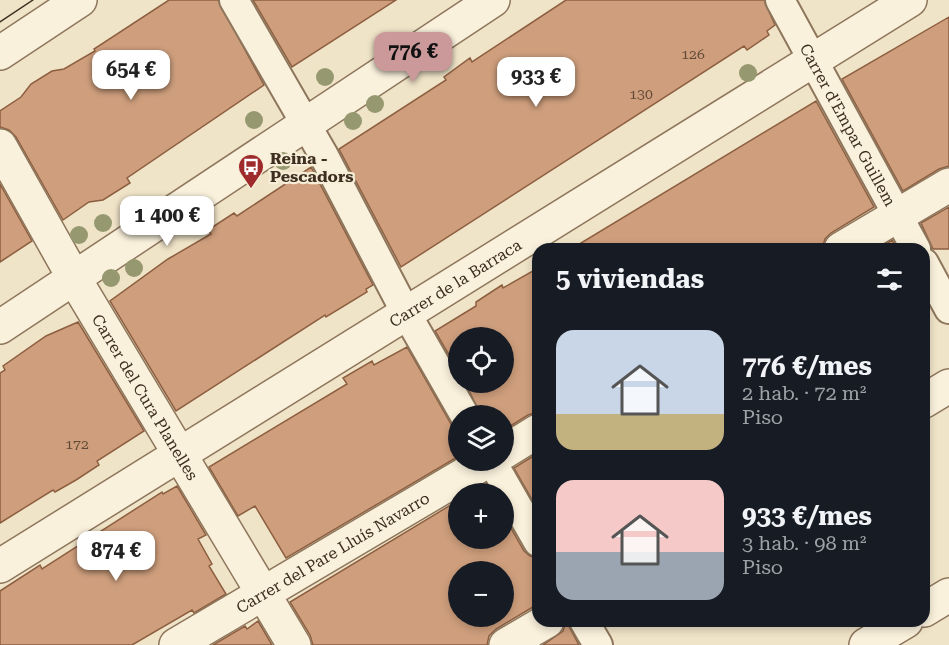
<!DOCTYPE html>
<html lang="es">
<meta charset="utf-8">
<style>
:root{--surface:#171b24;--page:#242831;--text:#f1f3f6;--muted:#9ea1a6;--accent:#cc999b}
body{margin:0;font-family:"Roboto Serif",serif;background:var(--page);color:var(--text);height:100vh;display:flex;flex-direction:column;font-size:22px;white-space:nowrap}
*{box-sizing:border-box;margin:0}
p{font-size:20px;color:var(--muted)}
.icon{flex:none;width:33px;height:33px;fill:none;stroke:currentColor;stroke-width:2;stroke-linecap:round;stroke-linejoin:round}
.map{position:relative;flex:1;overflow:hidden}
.details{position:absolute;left:532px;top:243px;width:398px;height:384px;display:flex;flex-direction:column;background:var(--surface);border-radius:18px;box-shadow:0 3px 9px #0003}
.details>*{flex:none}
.fabs{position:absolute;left:448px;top:327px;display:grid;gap:12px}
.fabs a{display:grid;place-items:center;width:66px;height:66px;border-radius:50%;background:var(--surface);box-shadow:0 3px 9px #0003;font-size:30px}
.price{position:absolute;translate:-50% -51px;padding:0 14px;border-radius:12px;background:#fff;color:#222;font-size:20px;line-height:39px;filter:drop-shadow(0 2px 3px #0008)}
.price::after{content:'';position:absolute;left:50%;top:36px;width:18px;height:14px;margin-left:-9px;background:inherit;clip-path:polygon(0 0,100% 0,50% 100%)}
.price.on{background:var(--accent);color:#111}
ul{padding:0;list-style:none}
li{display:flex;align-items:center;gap:18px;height:150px;padding:0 24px}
li span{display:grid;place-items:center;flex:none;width:168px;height:120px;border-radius:18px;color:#555}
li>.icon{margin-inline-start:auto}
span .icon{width:72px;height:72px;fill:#fffc;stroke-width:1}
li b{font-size:26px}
h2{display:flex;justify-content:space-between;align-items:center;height:72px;padding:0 24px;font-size:26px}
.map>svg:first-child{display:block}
</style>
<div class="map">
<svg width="949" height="645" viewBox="0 0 949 645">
<rect width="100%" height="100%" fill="#f0e4c8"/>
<path fill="#cf9f7d" stroke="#8d5f41" stroke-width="1.5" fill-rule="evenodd" d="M169 0H218L264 85 127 178 130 183 103 200 89 202 63 220 16 137 9 130 0 127V111L21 97 31 84 52 71 64 69 95 51 94 49Z
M253 0H396L292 67Z
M566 0H764L775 25 767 31 769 35 747 50 744 46 401 267 339 149 446 80 444 77 470 58 472 62Z
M949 17V166L939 169 903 191 842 79Z
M816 101 874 207 831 233 825 239 822 249H571Z
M311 167 373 285 366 289 367 292 326 317 325 315 176 411 110 301 168 259 211 234 208 230 234 213 237 216Z
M0 184 32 241 0 262Z
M949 207V249H933L921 223Z
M892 240 897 249H878Z
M538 268V412L528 415 504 430V416H481L465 382H504V338H459V372L435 331 476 306V302L502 285 503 288Z
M78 322 144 431 97 461 99 465 76 480 55 492 53 490 0 523V373L5 370 3 366 46 336Z
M407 347 451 424 459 431V456L286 558 255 506 238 516 209 467 347 384 343 378 372 361 374 365Z
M538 453V510L514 468Z
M486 484 491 494H469Z
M177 486 206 535 198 539 212 564 209 566 226 594 194 613 192 610 132 645H0V591L40 565 42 569 162 492 163 494Z
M459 500V538H504V516L524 551 530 556 538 558V604L496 629 489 636 487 645H313L310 635 290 602ZM459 572H504V616H459Z
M258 621 272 645H213L245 626 247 629Z
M566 621 579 645H543L563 631Z"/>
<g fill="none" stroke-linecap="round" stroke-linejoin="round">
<defs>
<g id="pedestrian">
<path d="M234 0 323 154 406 313 465 416"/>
<path id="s1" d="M780 0 916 249"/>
<path d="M924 263 949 309"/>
<path d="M491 460 538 542"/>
<path d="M584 621 598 645"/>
</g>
<g id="minor">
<path id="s2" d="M0 146 74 278 294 645"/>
<path d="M841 249 949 185"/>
<path d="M924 401 949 386"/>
<path d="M504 452 538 431"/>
<path id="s3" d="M0 566 910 0"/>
<path d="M924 610 949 595"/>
<path id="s4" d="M176 645 489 460"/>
<path d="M506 645 547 621"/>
<path d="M866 645 906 621"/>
</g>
<path id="tertiary" d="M0 53 80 0
M0 327 493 0"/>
</defs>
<use href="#pedestrian" stroke="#8d765c" stroke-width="32"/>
<use href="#minor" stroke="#8d765c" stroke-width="36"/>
<use href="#tertiary" stroke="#8d765c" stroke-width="36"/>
<use href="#pedestrian" stroke="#faf1dc" stroke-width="28"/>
<use href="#minor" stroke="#faf1dc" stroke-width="33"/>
<use href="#tertiary" stroke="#faf1dc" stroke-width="33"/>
<path stroke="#3d2e20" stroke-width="1.5" d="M0 22 33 0"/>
</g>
<g fill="#96986f">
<circle cx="748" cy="73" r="9"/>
<circle cx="325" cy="77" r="9"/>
<circle cx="375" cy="104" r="9"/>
<circle cx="254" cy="120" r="9"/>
<circle cx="353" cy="121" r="9"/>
<circle cx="283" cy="161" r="9"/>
<circle cx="103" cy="223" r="9"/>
<circle cx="79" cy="235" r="9"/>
<circle cx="134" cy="268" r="9"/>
<circle cx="111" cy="278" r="9"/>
</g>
<defs>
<symbol id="bus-pin" viewBox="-11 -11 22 30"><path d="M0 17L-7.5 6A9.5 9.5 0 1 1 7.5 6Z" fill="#9e2a2b" stroke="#f7eed8"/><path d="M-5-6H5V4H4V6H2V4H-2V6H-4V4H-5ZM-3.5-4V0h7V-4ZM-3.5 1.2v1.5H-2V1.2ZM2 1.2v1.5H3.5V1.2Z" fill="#fff"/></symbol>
</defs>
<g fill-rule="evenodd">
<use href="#bus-pin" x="236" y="152" width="30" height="40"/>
</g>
<g text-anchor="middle" stroke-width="4.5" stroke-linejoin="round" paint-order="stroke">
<g font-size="14" fill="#624a37">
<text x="693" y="59">126</text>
<text x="641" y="99">130</text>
<text x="77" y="449">172</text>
</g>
<g font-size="16" fill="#3d2e20" stroke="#f7eed8">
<text dy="6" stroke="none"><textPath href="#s1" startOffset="142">Carrer d'Empar Guillem</textPath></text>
<text dy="6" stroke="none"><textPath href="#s3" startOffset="536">Carrer de la Barraca</textPath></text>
<text dy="6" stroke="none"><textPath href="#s2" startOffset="290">Carrer del Cura Planelles</textPath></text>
<text dy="6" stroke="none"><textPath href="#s4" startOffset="182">Carrer del Pare Lluís Navarro</textPath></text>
</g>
<g font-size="16" font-weight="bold" fill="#3d2e20" stroke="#f7eed8" text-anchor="start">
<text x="270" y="164">Reina -<tspan x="270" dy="18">Pescadors</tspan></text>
</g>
</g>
</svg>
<div class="fabs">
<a><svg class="icon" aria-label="locate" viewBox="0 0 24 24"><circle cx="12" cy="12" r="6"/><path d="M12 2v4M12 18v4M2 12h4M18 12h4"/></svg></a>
<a><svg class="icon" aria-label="layers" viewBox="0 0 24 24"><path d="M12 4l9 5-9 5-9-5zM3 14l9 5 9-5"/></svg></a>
<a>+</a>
<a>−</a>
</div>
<b class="price on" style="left:413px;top:83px">776 €</b>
<b class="price" style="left:131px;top:101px">654 €</b>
<b class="price" style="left:536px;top:108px">933 €</b>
<b class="price" style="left:167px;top:247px">1 400 €</b>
<b class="price" style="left:116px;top:582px">874 €</b>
<section class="details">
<h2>5 viviendas<svg class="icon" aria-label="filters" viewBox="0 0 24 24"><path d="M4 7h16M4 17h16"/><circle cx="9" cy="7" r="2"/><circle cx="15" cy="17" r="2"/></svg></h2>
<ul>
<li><span style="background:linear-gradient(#c9d6e8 70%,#c2b280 0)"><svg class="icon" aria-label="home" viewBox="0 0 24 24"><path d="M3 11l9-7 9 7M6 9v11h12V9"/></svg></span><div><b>776 €/mes</b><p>2 hab. · 72 m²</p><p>Piso</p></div></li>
<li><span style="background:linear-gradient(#f6c9c9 60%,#9aa5b1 0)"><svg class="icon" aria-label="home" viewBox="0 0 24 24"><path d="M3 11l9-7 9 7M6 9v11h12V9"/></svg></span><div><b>933 €/mes</b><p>3 hab. · 98 m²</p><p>Piso</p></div></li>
</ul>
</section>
</div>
